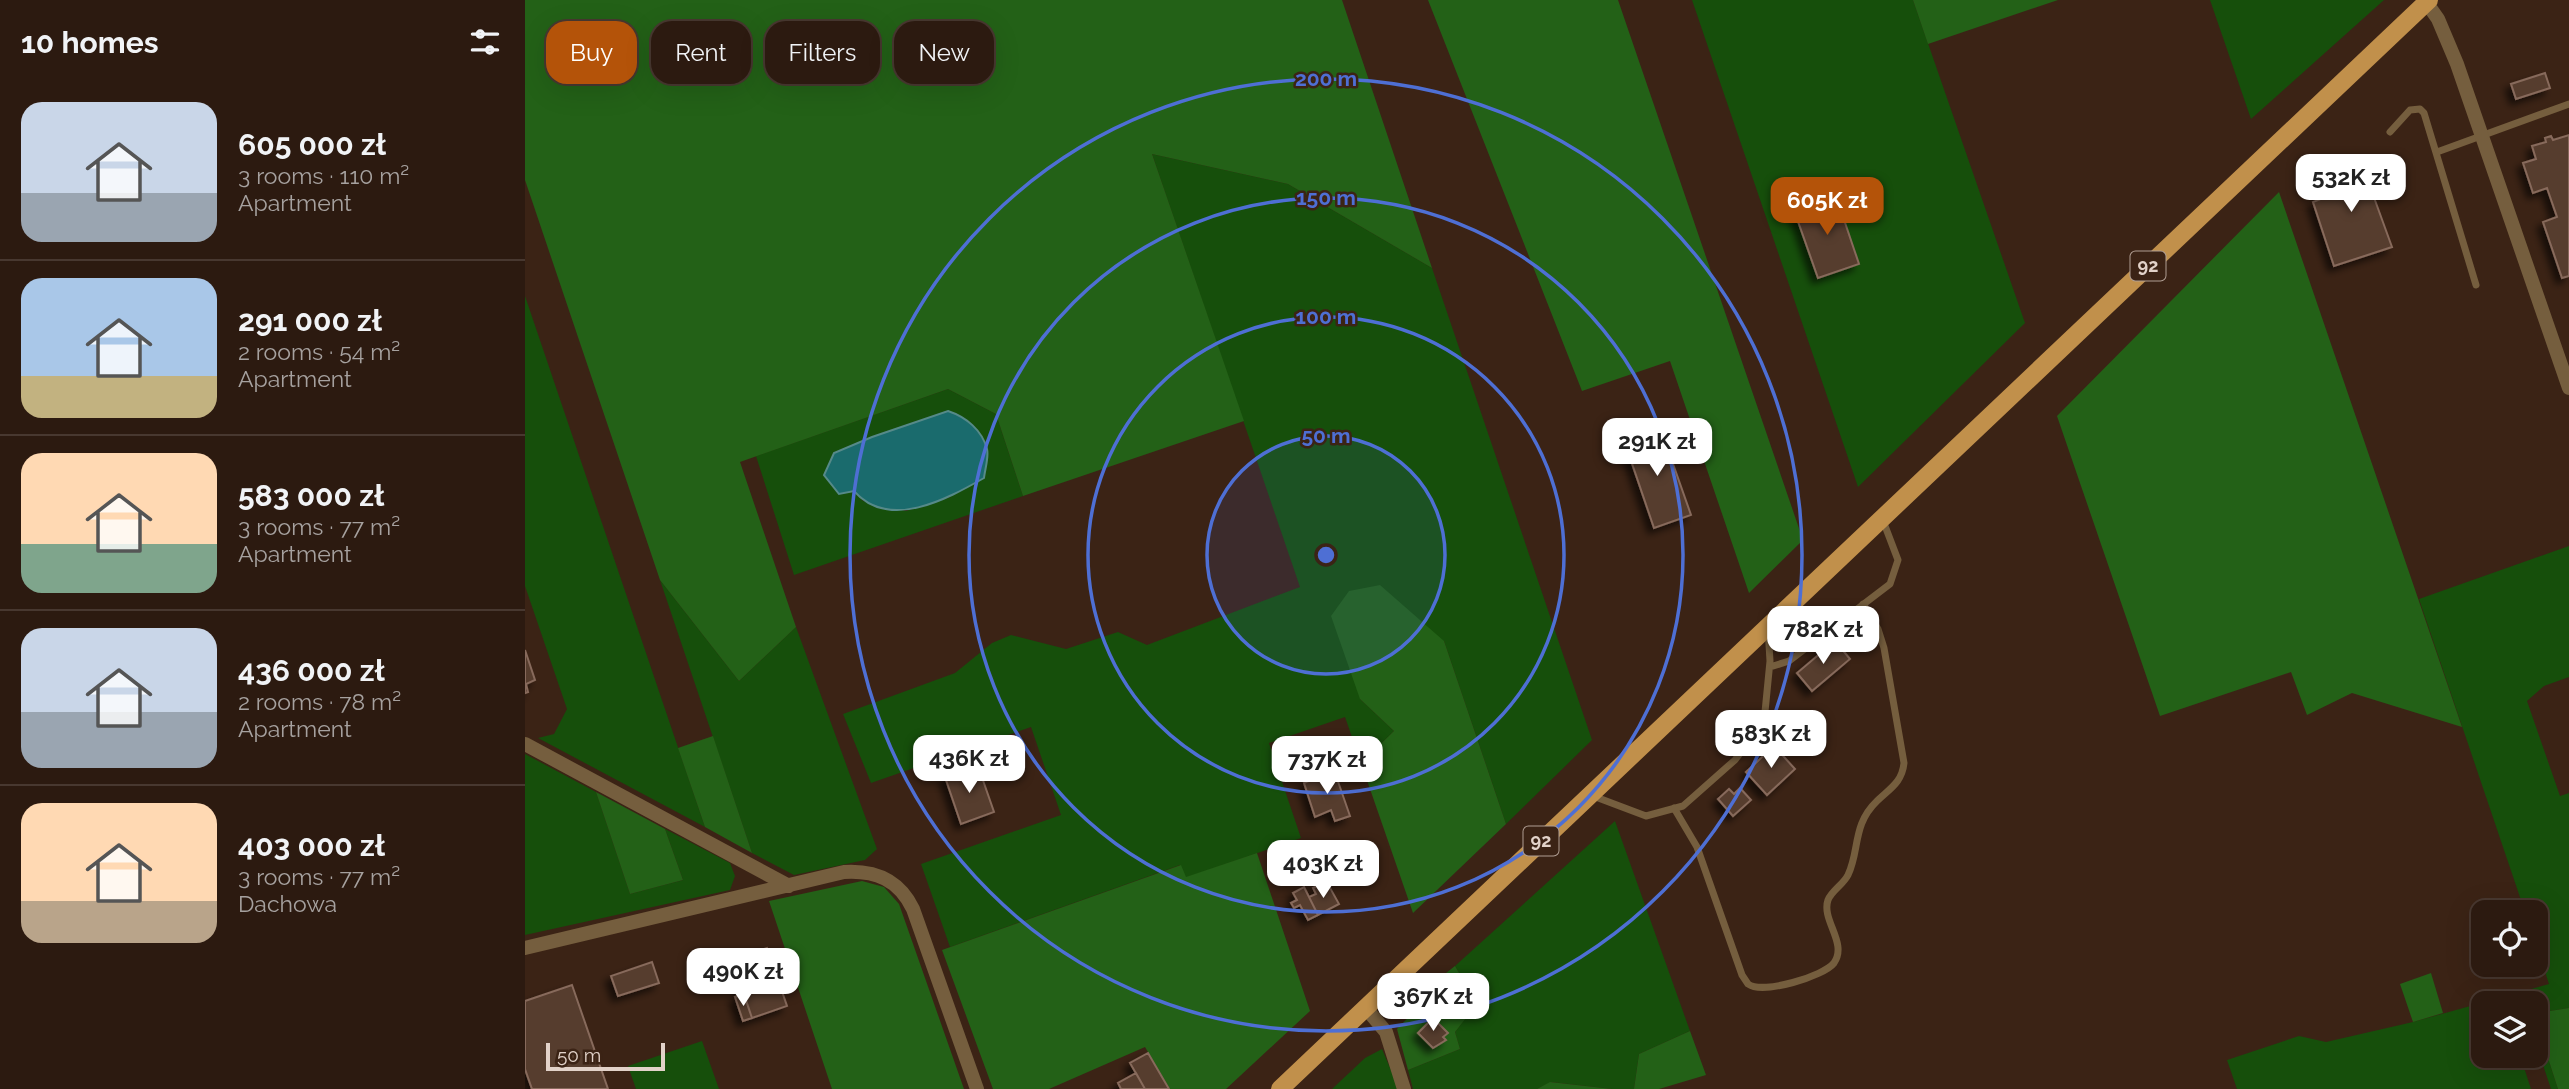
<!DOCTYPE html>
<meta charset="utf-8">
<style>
:root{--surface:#2c1a10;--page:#38271e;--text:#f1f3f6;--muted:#a6a19f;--line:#483830;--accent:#b45309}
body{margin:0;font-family:Raleway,sans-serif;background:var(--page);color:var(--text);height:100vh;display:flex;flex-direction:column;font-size:26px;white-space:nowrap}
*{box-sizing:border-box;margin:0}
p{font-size:23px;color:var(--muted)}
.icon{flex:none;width:38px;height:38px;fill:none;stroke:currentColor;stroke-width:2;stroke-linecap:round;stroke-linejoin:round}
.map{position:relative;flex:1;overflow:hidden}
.panel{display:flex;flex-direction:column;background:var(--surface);width:525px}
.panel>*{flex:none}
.banner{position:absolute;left:21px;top:21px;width:665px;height:63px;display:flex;gap:14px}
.fabs{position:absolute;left:1946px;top:900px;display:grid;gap:14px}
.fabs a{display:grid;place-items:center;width:77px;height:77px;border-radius:14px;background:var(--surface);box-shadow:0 7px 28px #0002,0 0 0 2px var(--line);font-size:35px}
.scale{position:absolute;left:21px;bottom:18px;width:119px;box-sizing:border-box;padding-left:7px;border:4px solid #e2d2c9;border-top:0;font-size:19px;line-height:24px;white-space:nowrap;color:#e2d2c9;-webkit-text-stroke:5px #3b2315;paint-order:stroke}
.price{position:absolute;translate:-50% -60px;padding:0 16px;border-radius:14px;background:#fff;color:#222;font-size:23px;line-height:46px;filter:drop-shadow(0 2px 4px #0008)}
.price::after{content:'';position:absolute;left:50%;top:42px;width:21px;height:16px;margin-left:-10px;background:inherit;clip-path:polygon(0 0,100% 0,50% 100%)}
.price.selected{background:var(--accent);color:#fff}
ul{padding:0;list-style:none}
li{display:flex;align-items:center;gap:21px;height:175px;padding:0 21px}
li+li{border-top:2px solid var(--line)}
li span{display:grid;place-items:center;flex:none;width:196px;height:140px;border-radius:21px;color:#555}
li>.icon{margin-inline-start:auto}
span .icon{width:84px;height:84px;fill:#fffc;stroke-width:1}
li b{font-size:30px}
h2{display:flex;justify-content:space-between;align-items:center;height:84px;padding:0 21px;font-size:30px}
.tag{padding:0 24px;border-radius:21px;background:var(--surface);box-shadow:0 7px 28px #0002,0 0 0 2px var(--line);font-size:24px;line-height:63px}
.tag.selected{background:var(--accent);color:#fff}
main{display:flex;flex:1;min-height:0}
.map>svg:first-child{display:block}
</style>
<main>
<section class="panel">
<h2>10 homes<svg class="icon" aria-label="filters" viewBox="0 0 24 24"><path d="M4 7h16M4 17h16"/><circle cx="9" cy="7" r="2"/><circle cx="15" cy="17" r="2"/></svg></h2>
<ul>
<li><span style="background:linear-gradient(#c9d6e8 65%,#9aa5b1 0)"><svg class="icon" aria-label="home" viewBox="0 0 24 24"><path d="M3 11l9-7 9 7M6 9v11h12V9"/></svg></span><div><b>605 000 zł</b><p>3 rooms · 110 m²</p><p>Apartment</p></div></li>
<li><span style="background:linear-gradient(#a9c7e8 70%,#c2b280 0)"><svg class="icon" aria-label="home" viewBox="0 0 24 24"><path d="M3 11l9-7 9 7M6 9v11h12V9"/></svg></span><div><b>291 000 zł</b><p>2 rooms · 54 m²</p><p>Apartment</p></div></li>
<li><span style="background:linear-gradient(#ffd9b3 65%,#7fa58c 0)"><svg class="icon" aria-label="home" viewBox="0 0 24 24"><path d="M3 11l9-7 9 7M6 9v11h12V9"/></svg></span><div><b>583 000 zł</b><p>3 rooms · 77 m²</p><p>Apartment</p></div></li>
<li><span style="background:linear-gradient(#c9d6e8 60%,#9aa5b1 0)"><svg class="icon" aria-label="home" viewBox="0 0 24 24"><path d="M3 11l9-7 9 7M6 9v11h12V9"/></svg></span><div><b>436 000 zł</b><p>2 rooms · 78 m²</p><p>Apartment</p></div></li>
<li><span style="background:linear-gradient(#ffd9b3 70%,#b9a48a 0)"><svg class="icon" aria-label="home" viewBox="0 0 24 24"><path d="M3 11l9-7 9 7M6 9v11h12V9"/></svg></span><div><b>403 000 zł</b><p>3 rooms · 77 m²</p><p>Dachowa</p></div></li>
</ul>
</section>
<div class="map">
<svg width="2044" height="1089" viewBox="0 0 2044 1089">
<defs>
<filter id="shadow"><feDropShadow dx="-5.5" dy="5.5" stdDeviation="3.5" flood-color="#0009"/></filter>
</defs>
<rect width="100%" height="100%" fill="#3b2315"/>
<path fill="#164f0b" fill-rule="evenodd" d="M1167 0H1388L1500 323 1333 487Z
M1685 0H1859L1726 119Z
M627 154 763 184 907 268 1067 740 981 824 919 641 835 699 869 731 836 763 820 717 744 743 776 838 660 878 655 865 425 947 396 864 536 815 506 727 346 783 318 714 430 673 467 643 486 635 541 649 593 632 622 645 775 587Z
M0 296 180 827 13 738 29 734 42 709 0 586Z
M423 389 471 414 498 496 269 575 231 456ZM329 491 426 497 381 511 338 501Z
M2044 546V677L2019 686 2002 701 2035 796 2044 793V1008L2011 1013V1003H1958V1055H1995L2006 1089H1712L1702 1060 1774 1036 1801 1042 1888 1022 2024 984 2011 944V912H2000L1894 599Z
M135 580 214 681 271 627 352 849 340 860 269 875 227 853Z
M0 754 71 792 105 894 158 880 140 829 205 863 210 876 205 890 0 935Z
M1090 821 1165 1031 1114 1054 1109 1089H1087L1026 1082 1012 1089H888L883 1070 935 1049 930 1032 952 1003 930 966Z
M2011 1021 2033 1089H2026L2011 1044Z
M177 1041 194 1089H111L103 1066Z
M857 1049 874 1089H807L840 1058Z"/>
<path fill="#236117" d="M0 0H817L907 268 763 184 627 154 719 421 498 496 471 414 423 389 215 462 271 627 214 681 135 580 0 180Z
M903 0H1093L1278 540 1224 593 1145 361 1057 391Z
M1388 0H1533L1403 44Z
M1754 192 1937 727 1827 693 1782 715 1766 672 1635 716 1532 416Z
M855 585 919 641 981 824 888 913 836 763 869 731 835 699 806 616 824 591Z
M188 736 227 853 180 827 153 748Z
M71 792 140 829 158 880 105 894Z
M732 853 785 1011 701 1089H645L620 1047 524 1089H468L417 950 656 865 661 877Z
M337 881 359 887 374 904 439 1089H307L244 901Z
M930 966 952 1004 930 1032 935 1049 883 1070 872 1029 914 986 912 980Z
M1906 973 1918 1013 1888 1022 1875 984Z
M2044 1008V1089H2033L2011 1021V1013Z
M1165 1031 1181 1075 1134 1089H1109L1114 1054Z
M1025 1082 1087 1089H1012Z"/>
<path fill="#1a6b6d" stroke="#568a89" stroke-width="2" d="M423 411C441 417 457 430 462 449 464 457 460 469 459 478 422 499 364 531 329 491L314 494 299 475 309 453 347 437Z"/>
<path fill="#563c2e" stroke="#876a5b" stroke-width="2" filter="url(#shadow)" d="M194 38 202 62 190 66 182 42Z
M2020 73 2025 88 1991 99 1986 84Z
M2044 135V276L2037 278 2018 222 2032 217 2022 188 2008 193 1998 163 2011 159 2007 146 2021 142 2020 138 2026 136 2028 140Z
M1839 156 1842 173 1844 172 1851 191 1847 192 1867 247 1809 266 1788 202 1801 197 1794 177 1815 170 1813 165Z
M1311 196 1334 264 1293 278 1269 210Z
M1135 427 1166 515 1129 528 1099 440Z
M1310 641 1325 659 1287 691 1272 673Z
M0 650 10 680 1 684 3 692 0 693Z
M1249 746 1270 769 1242 795 1221 772Z
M453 766 469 812 436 824 420 777Z
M809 770 825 816 810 821 806 810 790 817 779 783Z
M1215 788 1226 800 1208 816 1193 799 1204 789 1209 794Z
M794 885 797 890 804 886 814 904 793 915 784 897 791 894 788 888Z
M779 887 793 915 783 920 775 905 769 908 766 903 772 900 768 893Z
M242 948 262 1006 227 1018 207 960Z
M127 962 134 983 93 996 86 976Z
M47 985 83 1089H7L0 1069V1001Z
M219 994 227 1018 218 1021 210 997Z
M908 1018 923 1033 918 1037 921 1040 908 1048 893 1033Z
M623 1053 644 1089H620L605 1063Z
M611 1073 620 1089H596L593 1083Z"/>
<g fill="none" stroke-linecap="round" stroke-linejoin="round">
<path stroke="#755e3e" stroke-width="7" d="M1865 132 1885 110 1895 109 1899 113 1951 285
M1912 152 2044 104
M1245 667 1264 661 1365 584 1373 560 1357 518
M1068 796 1121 816 1158 806 1210 760 1239 722 1245 661 1243 628
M1149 808 1172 847 1217 975C1219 978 1221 981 1223 984 1238 995 1299 976 1309 963 1323 943 1296 920 1303 900 1307 890 1318 885 1323 875 1335 850 1327 825 1352 801 1364 789 1377 783 1379 763L1359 648 1353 629 1338 604"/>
<path stroke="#755e3e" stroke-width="14" d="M1901 2 1913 19 1932 64 2044 388
M0 744 264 886
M0 948 319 872C351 870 374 880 388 909L452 1089
M840 1007 861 1032 879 1089"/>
<path stroke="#c1904b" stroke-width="18" d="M755 1089 1904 0"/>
</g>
<circle cx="801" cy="555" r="119" fill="#4e6fd4" fill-opacity=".12"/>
<g fill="none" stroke="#4e6fd4" stroke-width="3.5">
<circle cx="801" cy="555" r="119"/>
<circle cx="801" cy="555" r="238"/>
<circle cx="801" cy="555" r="357"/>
<circle cx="801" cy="555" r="476"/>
</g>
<g text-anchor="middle" stroke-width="5" stroke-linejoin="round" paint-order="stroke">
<g fill="#3b2315" stroke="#b09e93" stroke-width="2">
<rect x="1605.5" y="251.5" width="35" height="29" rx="5"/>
<rect x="998.5" y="826.5" width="35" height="29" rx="5"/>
</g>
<g font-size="18" font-weight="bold" fill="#e2d2c9">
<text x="1623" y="272">92</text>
<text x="1016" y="847">92</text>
</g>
</g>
<circle cx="801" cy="555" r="10" fill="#4e6fd4" stroke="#3b2315" stroke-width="3.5"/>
<g font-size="21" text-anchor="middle" font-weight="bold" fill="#4e6fd4" stroke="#3b2315" stroke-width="5" stroke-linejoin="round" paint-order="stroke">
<text x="801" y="86">200 m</text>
<text x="801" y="205">150 m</text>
<text x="801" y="324">100 m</text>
<text x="801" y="443">50 m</text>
</g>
</svg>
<div class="fabs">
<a><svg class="icon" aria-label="locate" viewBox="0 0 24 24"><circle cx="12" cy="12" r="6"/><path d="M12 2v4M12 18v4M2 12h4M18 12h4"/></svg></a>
<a><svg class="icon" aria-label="layers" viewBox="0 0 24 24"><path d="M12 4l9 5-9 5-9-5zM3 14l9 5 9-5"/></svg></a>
</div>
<div class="scale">50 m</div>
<b class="price" style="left:1826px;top:214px">532K zł</b>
<b class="price selected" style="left:1302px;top:237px">605K zł</b>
<b class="price" style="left:1132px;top:478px">291K zł</b>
<b class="price" style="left:1298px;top:666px">782K zł</b>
<b class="price" style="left:1246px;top:770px">583K zł</b>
<b class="price" style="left:444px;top:795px">436K zł</b>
<b class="price" style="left:802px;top:796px">737K zł</b>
<b class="price" style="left:798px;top:900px">403K zł</b>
<b class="price" style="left:218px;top:1008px">490K zł</b>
<b class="price" style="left:908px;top:1033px">367K zł</b>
<div class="banner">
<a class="tag selected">Buy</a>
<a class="tag">Rent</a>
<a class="tag">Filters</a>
<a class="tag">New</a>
</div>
</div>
</main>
